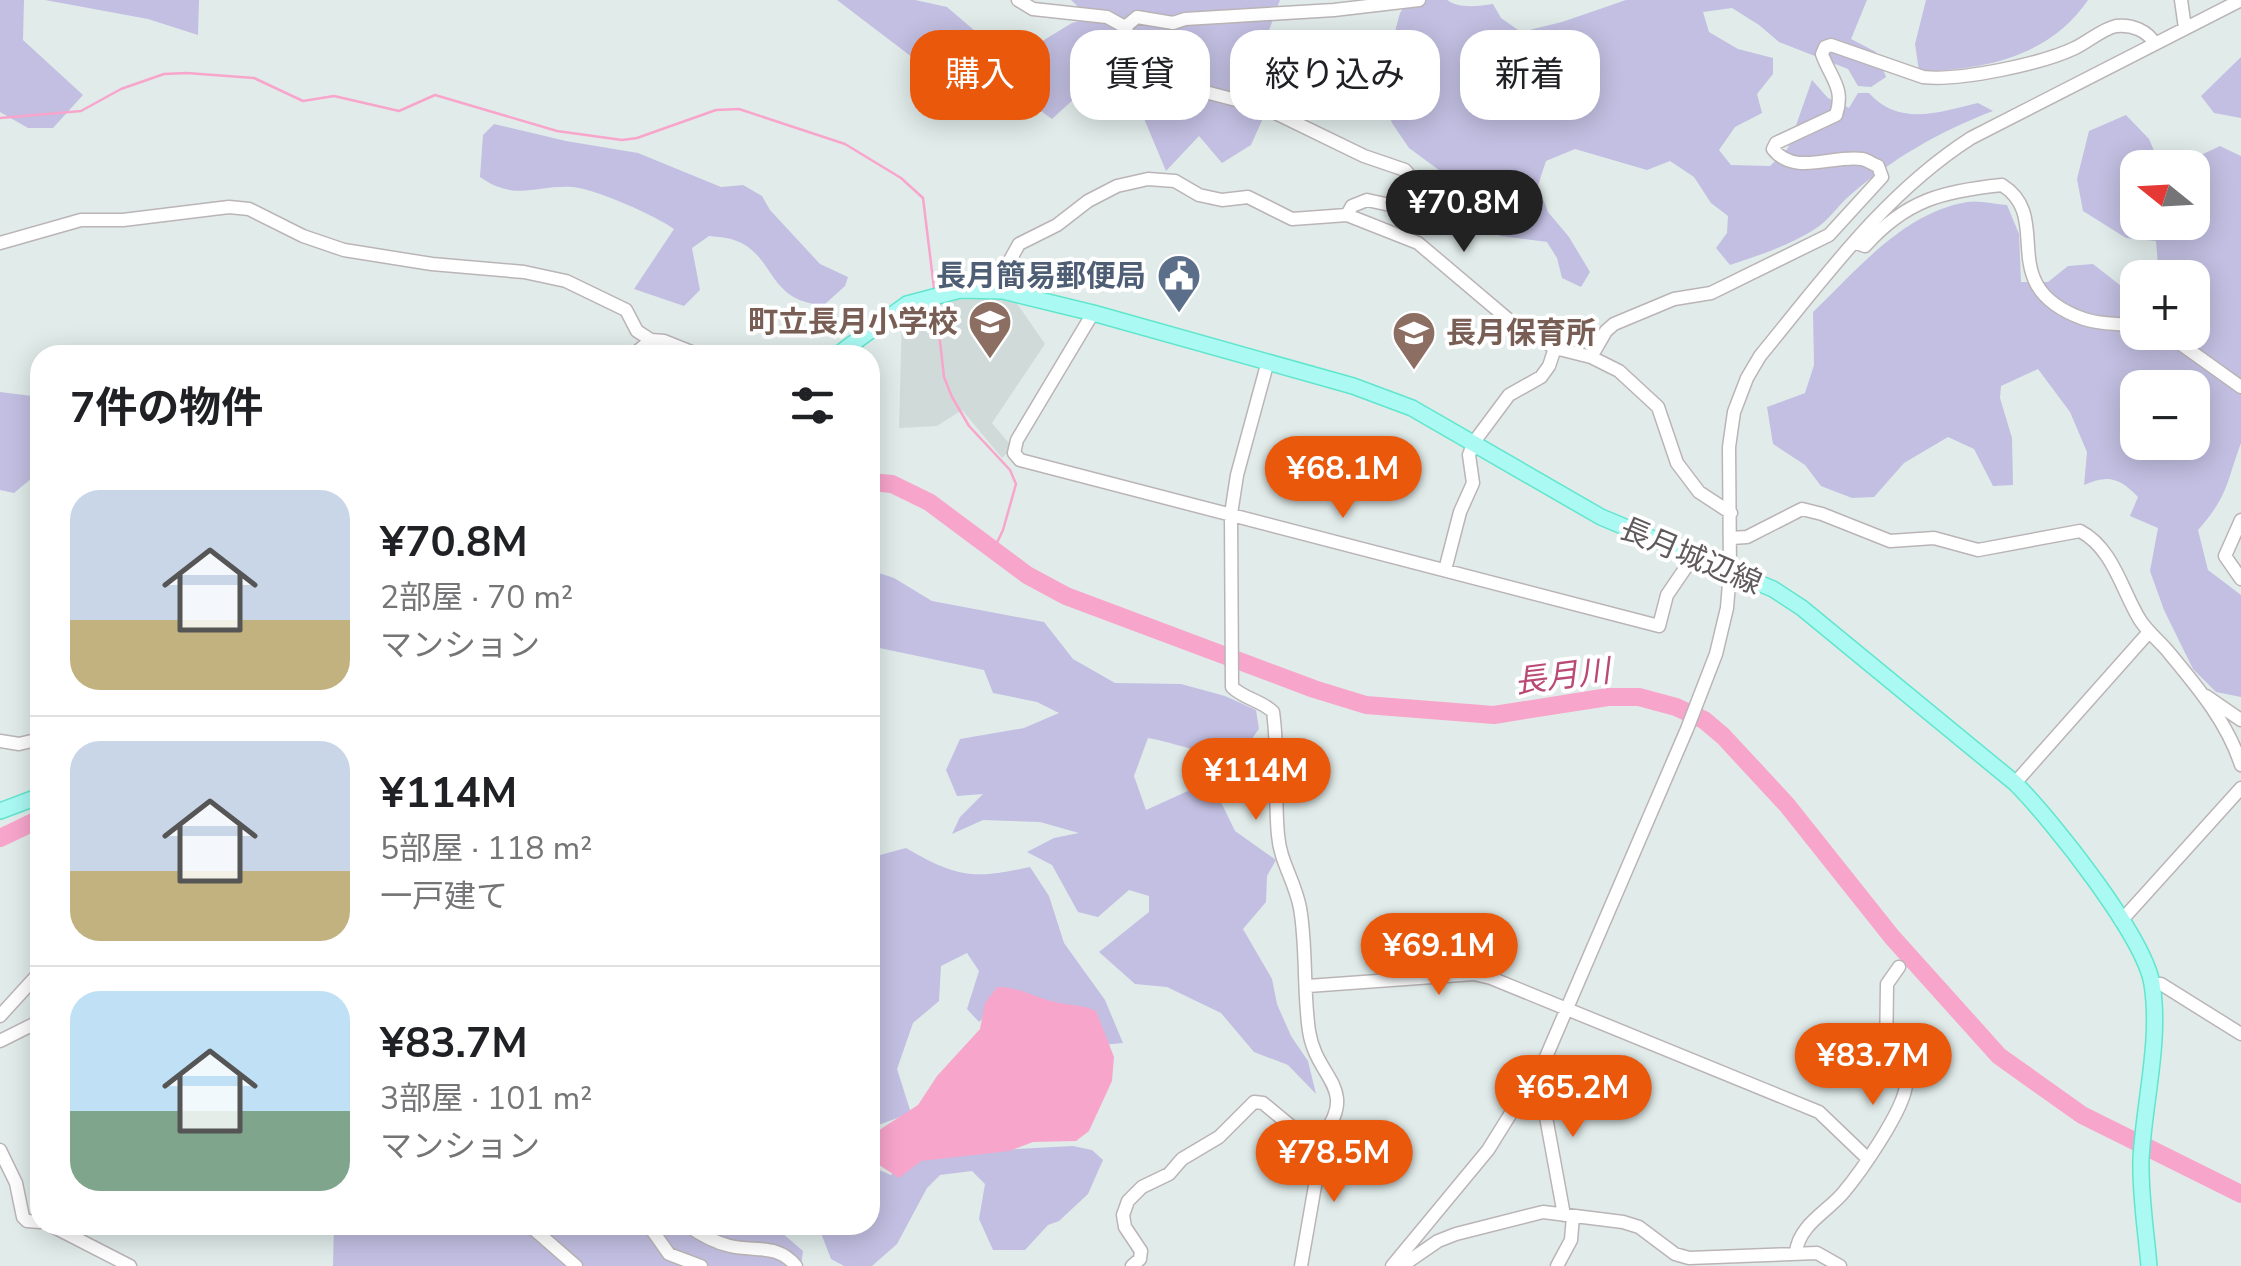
<!DOCTYPE html>
<html lang="ja">
<meta charset="utf-8">
<style>
:root{--surface:#fff;--page:#f2f2f2;--text:#202124;--muted:#757577;--line:#e0e0e0;--accent:#ea580c}
body{margin:0;font-family:"Nunito Sans","Noto Sans JP",sans-serif;background:var(--page);color:var(--text);height:100vh;display:flex;flex-direction:column;font-size:38px;white-space:nowrap}
*{box-sizing:border-box;margin:0}
p{font-size:32px;color:var(--muted)}
.icon{flex:none;width:55px;height:55px;fill:none;stroke:currentColor;stroke-width:2;stroke-linecap:round;stroke-linejoin:round}
.map{position:relative;flex:1;overflow:hidden}
.side{position:absolute;left:30px;top:345px;width:850px;height:890px;display:flex;flex-direction:column;background:var(--surface);border-radius:30px;box-shadow:0 5px 25px #0003}
.side>*{flex:none}
.guide{position:absolute;left:910px;top:30px;width:950px;height:90px;display:flex;gap:20px}
.needle{width:65px;rotate:288deg}
.fabs{position:absolute;left:2120px;top:150px;display:grid;gap:20px}
.fabs a{display:grid;place-items:center;width:90px;height:90px;border-radius:20px;background:var(--surface);box-shadow:0 5px 25px #0003;font-size:50px}
.price{position:absolute;translate:-50% -85px;padding:0 22px;border-radius:35px;background:var(--accent);color:#fff;font-size:32px;line-height:65px;filter:drop-shadow(0 2px 5px #0008)}
.price::after{content:'';position:absolute;left:50%;top:60px;width:30px;height:22px;margin-left:-15px;background:inherit;clip-path:polygon(0 0,100% 0,50% 100%)}
.price.active{background:#222;color:#fff}
ul{padding:0;list-style:none}
li{display:flex;align-items:center;gap:30px;height:250px;padding:0 40px}
li+li{border-top:2px solid var(--line)}
li span{display:grid;place-items:center;flex:none;width:280px;height:200px;border-radius:30px;color:#555}
li>.icon{margin-inline-start:auto}
span .icon{width:120px;height:120px;fill:#fffc;stroke-width:1}
li b{font-size:42px}
h2{display:flex;justify-content:space-between;align-items:center;height:120px;padding:0 40px;font-size:42px}
.chip{padding:0 35px;border-radius:30px;background:var(--surface);box-shadow:0 5px 25px #0003;font-size:35px;line-height:90px}
.chip.active{background:var(--accent);color:#fff}
.map>svg:first-child{display:block}
</style>
<div class="map">
<svg width="2241" height="1266" viewBox="0 0 2241 1266">
<rect width="100%" height="100%" fill="#e1ecea"/>
<path fill="#d0dbd9" d="M988 297 1016 302 1045 344 992 423 1013 448 1002 458 962 410 937 426 899 428 902 315 959 299Z"/>
<path fill="#c2bfe2" fill-rule="evenodd" d="M0 0H24L23 40 83 95 53 128H28L0 112Z
M45 0H199L198 35 148 19Z
M837 0H915L947 7 982 37 1039 43 1072 23 1090 18 1071 0H1280L1259 58 1281 78 1251 145 1222 163 1199 136 1166 171 1140 109 1127 90 1088 86 1052 119 1027 101 972 85 925 67Z
M1409 0H1447C1459 9 1478 6 1493 4L1501 18 1521 32 1562 22 1626 0H1867L1851 39 1876 52 1886 77 1871 87 1858 86 1848 69 1779 42 1759 25 1732 8 1703 12 1709 32 1738 49 1773 58V74L1757 94 1762 113 1735 127 1719 150 1731 165 1770 166 1788 148 1812 80 1828 98 1849 108 1858 93H1869C1899 127 1940 112 1978 103L1993 111C1940 131 1890 160 1848 197 1837 207 1828 221 1815 229 1788 246 1760 255 1730 265L1716 248 1727 233 1728 216 1711 203 1694 177 1670 161 1647 170 1575 149 1546 161 1538 185 1548 212 1569 237 1590 272 1581 287 1562 278 1557 258 1547 242 1500 236 1481 201 1409 148 1392 123 1379 90 1400 13Z
M1926 0H2088C2050 56 1984 71 1919 71L1915 44Z
M2241 57V118L2214 113 2201 96Z
M2126 115 2149 139 2161 167 2138 168V222H2192V168L2176 167 2220 146 2241 156V443C2226 483 2229 495 2198 530L2208 570 2241 595V697L2216 692 2193 669 2164 610 2150 571 2158 528 2130 516 2138 497C2120 478 2108 474 2084 485L2087 452 2070 412 2038 369 2001 386 2000 398 2012 438 2013 485 1993 486 1974 449 1948 437 1904 463 1874 497 1852 498 1821 486 1805 465 1773 444 1767 407 1805 393 1814 365 1813 312C1857 270 1903 213 1967 202 1979 200 1994 204 2007 205L2019 234 2021 282H2048L2068 266 2093 264 2125 289 2137 287 2138 332H2192V278L2159 277 2156 241 2126 238 2083 211 2077 179 2089 131ZM2138 388H2192V442H2138Z
M494 124 566 141 638 153 721 187 743 185 762 196 770 210 820 264 848 277 845 286 824 305C766 302 776 254 734 240 726 237 717 237 709 236L692 248 700 290 684 306 634 289 674 229C657 216 593 188 572 187 535 185 516 202 480 177L483 135Z
M0 392 40 397V480L32 478 14 493 0 490Z
M870 570 894 578 932 601 1044 622 1073 659 1115 683 1181 684 1225 696 1256 710 1259 729C1255 734 1249 744 1244 748 1221 763 1175 742 1148 738L1134 776 1146 810 1199 786 1220 800 1235 831 1276 860 1267 876 1266 902 1243 929 1272 979 1277 1004 1291 1036 1308 1061 1316 1094 1288 1065 1254 1052 1221 1013 1167 987 1135 984 1099 952 1149 912V896L1129 890 1098 917 1078 912 1052 865 1027 852 1054 838 1079 833 1040 822 983 820 952 834 960 817 983 794 957 796 946 770 960 739 1024 728 1059 713 1037 702 993 693 984 670 870 646Z
M906 848C956 877 973 880 1030 867L1049 896 1064 943 1105 1000 1123 1043 1092 1046 1005 1000 979 1022 967 1009 979 971 967 953 941 966 939 1001 913 1023 897 1069 911 1113 870 1128V852L880 855Z
M1073 1146 1092 1150 1103 1160 1088 1194 1059 1221 1048 1225 1025 1250H993L979 1219 985 1184 972 1171 940 1175 927 1188 897 1244 872 1266H844L831 1259 821 1233 804 1225H870V1166L891 1175 904 1161 940 1153Z
M334 1225H404L412 1234 425 1225H719L781 1232 803 1251 801 1266H333Z"/>
<path fill="#f8a5cc" d="M997 987C1019 987 1034 997 1055 1002 1070 1006 1081 1004 1096 1011L1114 1057 1112 1081 1089 1131 1076 1141 1033 1142 1009 1151 921 1161 899 1178 870 1159V1136L918 1105 937 1076 980 1029 985 1003Z"/>
<g fill="none" stroke-linecap="round" stroke-linejoin="round">
<path stroke="#f8a5cc" stroke-width="2.5" d="M0 118 81 111 121 89 164 74 187 73 254 78 303 101 334 96 399 111 435 95 557 131 622 140 637 138 716 110 739 109 845 144 901 178 923 198 934 288
M936 306 944 377 952 397 969 426 1010 470 1016 484 1003 530 993 551"/>
<path stroke="#f8a5cc" stroke-width="18" d="M870 482 892 484 929 502 1027 575 1066 596 1314 689 1366 705 1494 715 1608 697H1639L1676 707 1704 720 1723 736 1787 805 1892 937 1999 1056 2082 1115 2241 1194
M0 838 40 819"/>
<defs>
<path id="minor" d="M1018 0 1033 9 1107 17 1125 27 1137 53 1163 81 1263 107 1364 156 1405 170 1416 183 1399 207 1367 200 1352 206 1347 215
M2181 0 2185 28
M1125 27 1137 17 1173 23 1185 19 1334 10 1419 0
M1854 242 1865 246C1906 200 1943 191 2002 185 2056 219 1991 286 2084 319 2101 325 2119 323 2138 326
M0 243 81 220H123L229 207 249 209 303 236 344 250 432 264 524 272 566 281 626 310 637 331 651 340 664 341 699 355
M1003 291 1009 262 1019 244 1057 225 1088 201 1117 186 1148 179 1175 181 1199 195 1222 200 1248 197 1292 219 1347 215 1418 243 1509 320 1555 348 1591 357 1619 371 1658 407 1677 463 1699 492 1731 513
M1093 313 1017 440 1014 453 1020 460 1659 626 1667 595 1693 557
M2164 332 2241 387
M633 355 651 340
M1591 357 1606 331 1614 324 1674 299 1711 293 1829 235 1882 177 1878 166C1872 164 1868 160 1862 159 1834 154 1795 177 1773 149L1776 143 1836 115C1845 88 1831 79 1822 54L1825 47 1831 45 1923 77C1961 81 2041 64 2075 48 2088 42 2102 29 2116 26 2132 24 2148 31 2155 44
M1268 361 1237 475 1231 514 1232 687C1244 699 1261 700 1273 712 1279 753 1274 794 1278 835 1280 862 1295 881 1300 908 1307 948 1303 990 1309 1031 1316 1078 1358 1087 1324 1134L1301 1266
M2241 520 2225 556 2241 579
M1731 538 1747 537 1802 509 1822 514 1890 541 1934 538 1978 550 2080 531C2113 548 2122 591 2140 620 2147 631 2157 639 2166 649 2195 684 2227 721 2241 765
M1445 570 1460 512 1473 483 1469 455 1474 442 1509 395 1541 377 1549 366 1555 348
M2206 696 2241 720
M0 741 19 744 40 739
M2015 783 2149 632
M2121 921 2241 788
M2152 984H2161L2241 1034
M1308 986 1474 974 1491 978 1819 1112 1868 1159
M0 1016 40 972
M0 1041 40 1021
M1521 1100 1541 1110 1546 1117 1564 1215
M0 1150 16 1183 23 1217 27 1221 40 1222
M50 1225 130 1266
M529 1225 576 1266
M653 1225 652 1230 669 1254 701 1266
M687 1225C701 1235 713 1242 730 1246 755 1252 777 1243 796 1266
M1796 1252C1799 1225 1827 1212 1843 1193 1860 1173 1904 1110 1906 1085 1906 1077 1902 1071 1899 1064L1886 1061 1887 984 1899 967
M1398 1259 1409 1261 1438 1241 1456 1234 1543 1212 1623 1222 1639 1227 1675 1254 1689 1258 1817 1253 1840 1266
M1132 1266 1140 1259 1141 1251 1125 1227 1123 1215 1128 1201 1142 1187 1169 1174 1182 1159 1219 1137 1254 1102 1263 1103 1298 1132 1324 1134
M1392 1266 1488 1150 1546 1057 1687 729 1716 654 1727 608 1730 571 1729 447 1734 412 1747 378 1760 356C1825 277 1884 194 1971 138L2241 0
M1557 1266 1571 1240 1573 1216"/>
<path id="major" d="M837 355 907 304 960 290 1003 291 1093 313 1353 386 1412 408 1601 517 1773 589 1802 608 2015 783C2052 820 2144 936 2152 984 2161 1041 2144 1102 2141 1159 2140 1195 2146 1231 2149 1266
M0 811 40 796"/>
</defs>
<use href="#minor" stroke="#bbb4b7" stroke-width="15"/>
<use href="#major" stroke="#60e6cd" stroke-width="18"/>
<use href="#minor" stroke="#fff" stroke-width="12"/>
<use href="#major" stroke="#aaf9f3" stroke-width="15"/>
</g>
<defs>
<symbol id="civic-pin" viewBox="-11 -11 22 30"><path d="M0 17L-7.5 6A9.5 9.5 0 1 1 7.5 6Z" fill="#5c6f8a" stroke="#fff"/><path d="M-.6-6.5H3V-4.5H.6V-3L4-1V1h2V6H-6V1h2V-1L-.6-3ZM-1.2 2.5V6h2.4V2.5Z" fill="#fff"/></symbol>
<symbol id="school-pin" viewBox="-11 -11 22 30"><path d="M0 17L-7.5 6A9.5 9.5 0 1 1 7.5 6Z" fill="#8d6e63" stroke="#fff"/><path d="M0-5L7-2L0 1L-7-2ZM-4 1L0 2.5L4 1V4Q0 6-4 4Z" fill="#fff"/></symbol>
</defs>
<g fill-rule="evenodd">
<use href="#civic-pin" x="1154" y="251" width="50" height="68"/>
<use href="#school-pin" x="965" y="297" width="50" height="68"/>
<use href="#school-pin" x="1389" y="308" width="50" height="68"/>
</g>
<g text-anchor="middle" stroke-width="8" stroke-linejoin="round" paint-order="stroke">
<g font-size="30" font-weight="bold" fill="#4e5e75" stroke="#fff" text-anchor="end">
<text x="1146" y="286">長月簡易郵便局</text>
</g>
<g font-size="30" font-weight="bold" fill="#785e54" stroke="#fff" text-anchor="end">
<text x="958" y="332">町立長月小学校</text>
<text x="1446" y="343" text-anchor="start">長月保育所</text>
</g>
<g font-size="30" fill="#615a5d" stroke="#fff">
<text transform="translate(1691 556) rotate(23)" y="10">長月城辺線</text>
</g>
<g font-size="32" font-style="italic" fill="#b94a76" stroke="#fff">
<text transform="translate(1562 676) rotate(-7)" y="11">長月川</text>
</g>
</g>
</svg>
<div class="fabs">
<a><svg class="needle" viewBox="-14 -14 28 28"><path d="M0-13l5 13h-10z" fill="#e53935"/><path d="M0 13l5-13h-10z" fill="#757577"/></svg></a>
<a>+</a>
<a>−</a>
</div>
<b class="price active" style="left:1464px;top:255px">¥70.8M</b>
<b class="price" style="left:1343px;top:521px">¥68.1M</b>
<b class="price" style="left:1256px;top:823px">¥114M</b>
<b class="price" style="left:1439px;top:998px">¥69.1M</b>
<b class="price" style="left:1873px;top:1108px">¥83.7M</b>
<b class="price" style="left:1573px;top:1140px">¥65.2M</b>
<b class="price" style="left:1334px;top:1205px">¥78.5M</b>
<div class="guide">
<a class="chip active">購入</a>
<a class="chip">賃貸</a>
<a class="chip">絞り込み</a>
<a class="chip">新着</a>
</div>
<section class="side">
<h2>7件の物件<svg class="icon" aria-label="filters" viewBox="0 0 24 24"><path d="M4 7h16M4 17h16"/><circle cx="9" cy="7" r="2"/><circle cx="15" cy="17" r="2"/></svg></h2>
<ul>
<li><span style="background:linear-gradient(#c9d6e8 65%,#c2b280 0)"><svg class="icon" aria-label="home" viewBox="0 0 24 24"><path d="M3 11l9-7 9 7M6 9v11h12V9"/></svg></span><div><b>¥70.8M</b><p>2部屋 · 70 m²</p><p>マンション</p></div></li>
<li><span style="background:linear-gradient(#c9d6e8 65%,#c2b280 0)"><svg class="icon" aria-label="home" viewBox="0 0 24 24"><path d="M3 11l9-7 9 7M6 9v11h12V9"/></svg></span><div><b>¥114M</b><p>5部屋 · 118 m²</p><p>一戸建て</p></div></li>
<li><span style="background:linear-gradient(#bfe0f5 60%,#7fa58c 0)"><svg class="icon" aria-label="home" viewBox="0 0 24 24"><path d="M3 11l9-7 9 7M6 9v11h12V9"/></svg></span><div><b>¥83.7M</b><p>3部屋 · 101 m²</p><p>マンション</p></div></li>
</ul>
</section>
</div>
